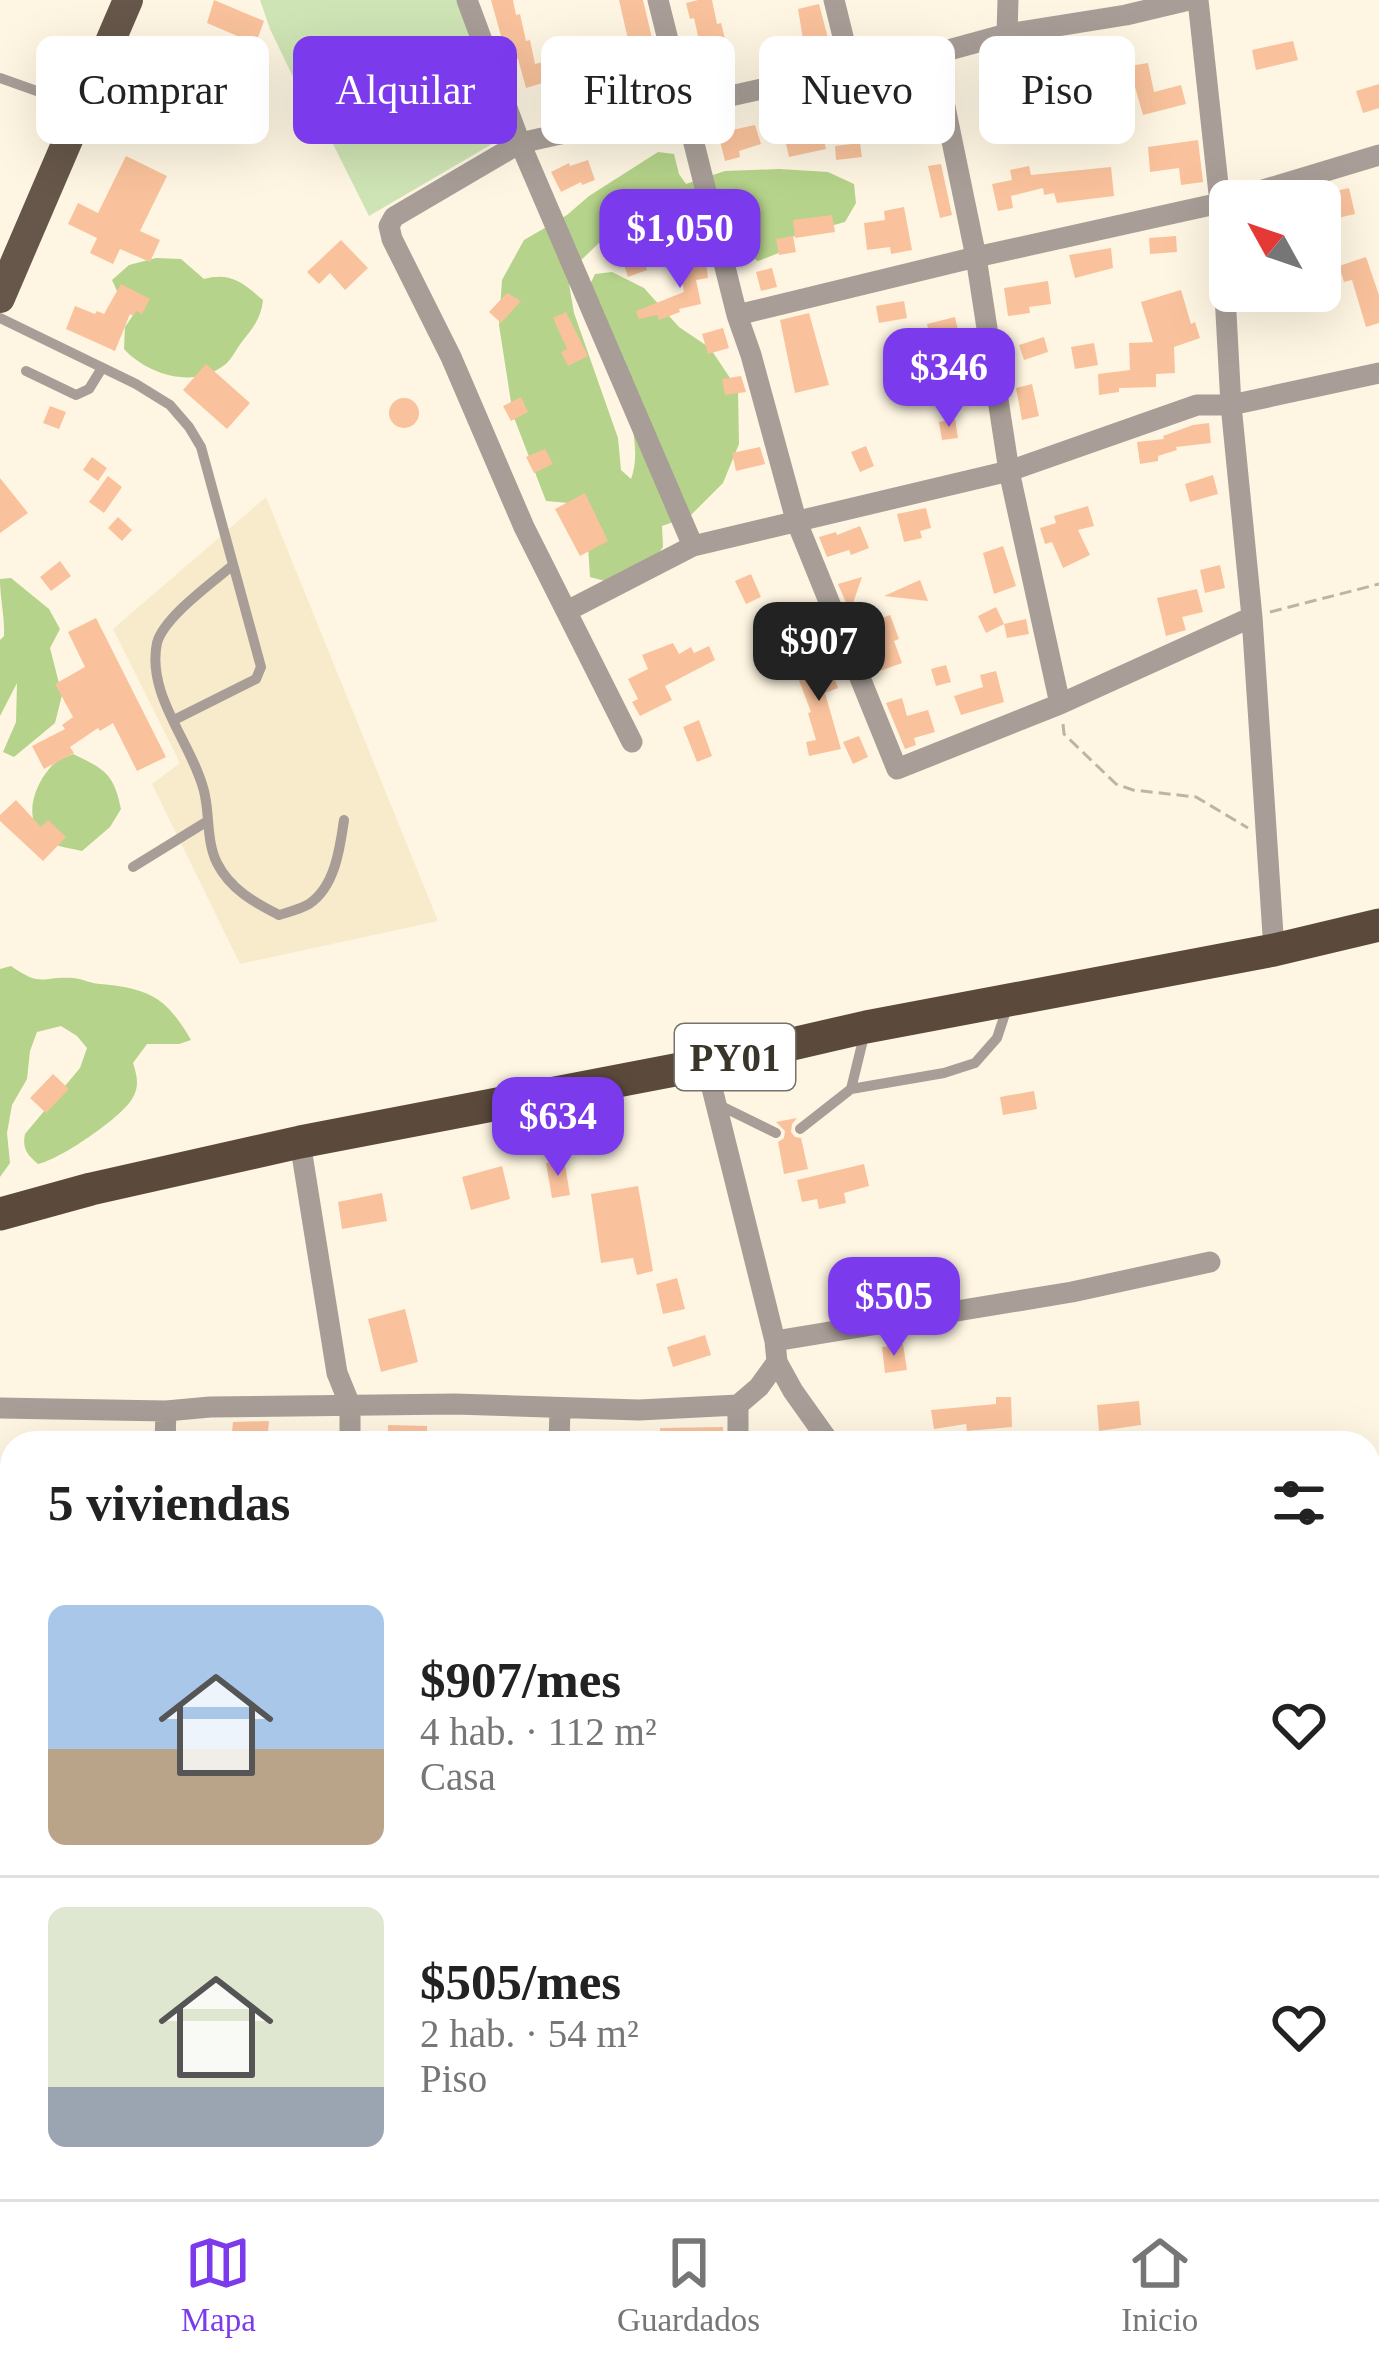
<!DOCTYPE html>
<html lang="es">
<meta charset="utf-8">
<style>
:root{--surface:#fff;--page:#f2f2f2;--text:#222;--muted:#767676;--line:#e0e0e0;--accent:#7c3aed}
body{margin:0;font-family:Georgia,serif;background:var(--page);color:var(--text);height:100vh;display:flex;flex-direction:column;font-size:45px;white-space:nowrap}
*{box-sizing:border-box;margin:0}
p{font-size:39px;color:var(--muted)}
.icon{flex:none;width:66px;height:66px;fill:none;stroke:currentColor;stroke-width:2;stroke-linecap:round;stroke-linejoin:round}
.map{position:relative;flex:1;overflow:hidden}
.side{position:absolute;left:0px;top:1431px;width:1380px;height:768px;display:flex;flex-direction:column;background:var(--surface);border-radius:36px 36px 0 0;box-shadow:0 12px 48px #0002}
.side>*{flex:none}
.hud{position:absolute;left:36px;top:36px;width:1308px;height:108px;display:flex;gap:24px}
.needle{width:78px;rotate:310deg}
.fabs{position:absolute;left:1209px;top:180px;display:grid;gap:24px}
.fabs a{display:grid;place-items:center;width:132px;height:132px;border-radius:18px;background:var(--surface);box-shadow:0 12px 48px #0002;font-size:60px}
.price{position:absolute;translate:-50% -102px;padding:0 27px;border-radius:24px;background:var(--accent);color:#fff;font-size:39px;line-height:78px;filter:drop-shadow(0 3px 6px #0008)}
.price::after{content:'';position:absolute;left:50%;top:72px;width:36px;height:27px;margin-left:-18px;background:inherit;clip-path:polygon(0 0,100% 0,50% 100%)}
.price.active{background:#222;color:#fff}
ul{padding:0;list-style:none}
li{display:flex;align-items:center;gap:36px;height:300px;padding:0 48px}
li+li{border-top:3px solid var(--line)}
li span{display:grid;place-items:center;flex:none;width:336px;height:240px;border-radius:18px;color:#555}
li>.icon{margin-inline-start:auto}
span .icon{width:144px;height:144px;fill:#fffc;stroke-width:1}
li b{font-size:51px}
h2{display:flex;justify-content:space-between;align-items:center;height:144px;padding:0 48px;font-size:51px}
.tag{padding:0 42px;border-radius:18px;background:var(--surface);box-shadow:0 12px 48px #0002;font-size:42px;line-height:108px}
.tag.active{background:var(--accent);color:#fff}
.tab-bar{display:flex;justify-content:space-around;align-items:center;height:168px;border-top:3px solid var(--line);background:var(--surface);font-size:33px;color:var(--muted)}
.tab-bar a{display:grid;justify-items:center;gap:6px}
.tab-bar .active{color:var(--accent)}
.map>svg:first-child{display:block}
</style>
<div class="map">
<svg width="1379" height="2199" viewBox="0 0 1379 2199">
<rect width="100%" height="100%" fill="#fef6e2"/>
<path fill="#f8ebcb" d="M266 497 438 921 240 964 152 784 180 763 113 629Z"/>
<path fill="#cfe4b5" d="M260 0H457L511 133 369 216 330 138 321 135 270 29Z"/>
<path fill="#b5d38a" d="M658 152 674 154 679 174 686 184 725 171 779 169 828 172 854 184 856 203 845 222 794 236 784 251 758 261 736 248 725 229 708 220 673 219 599 243 577 264 569 284 574 313 618 438 621 470 631 479C649 433 604 339 587 291L595 274 612 272 644 288 679 327 710 348 738 390 739 444 723 483 690 516 662 526 663 547 651 564 627 587 590 577 586 515 569 503 546 501 513 415 499 325 502 280 524 240 567 215 589 196Z
M156 258 181 259 204 279C231 272 243 283 263 300 261 319 252 329 241 343 236 350 230 362 223 366 192 389 147 374 124 349L125 327 140 305 117 291 112 280 129 265Z
M11 578 49 609 60 629 50 648 62 695 55 723 14 757 3 752 16 722 17 683 0 716V640L4 636C5 617 0 599 0 579Z
M73 754C105 769 114 774 121 809L110 827 82 851C70 848 55 847 45 839 23 820 33 788 49 769 55 761 64 758 73 754Z
M11 966C42 988 42 976 73 978 83 979 92 984 101 984 150 989 166 997 191 1040L179 1044H147L133 1063C137 1076 140 1086 132 1099 121 1118 59 1160 38 1164 27 1154 22 1149 25 1134L80 1068 87 1048 77 1036 61 1026 37 1032 30 1051 27 1079 12 1105 7 1133 10 1163 0 1177V969Z"/>
<path fill="#f9c29c" d="M214 0 264 21 248 65 252 69 241 80 226 64 249 41 207 23Z
M491 0H513L516 15 520 14 526 41 530 40 535 64 543 62 549 81 526 88 518 59 508 61Z
M619 0H643L656 55 633 61Z
M698 0H712L717 24 721 23 725 39 720 40 726 56 710 62 704 44 700 45 694 18 690 19 686 3Z
M819 4 830 46 805 51 798 9Z
M1293 41 1298 60 1256 70 1252 50Z
M170 51 206 70 182 113 147 94Z
M1148 63 1154 92 1181 85 1186 104 1143 115 1129 66Z
M640 71 644 86 619 92 615 76Z
M1020 71 1024 94 1003 97 1000 74Z
M582 76 586 94 558 101 560 111 546 113 541 87Z
M892 83 896 104 868 110 872 87Z
M1379 84V108L1363 113 1356 91Z
M817 105 826 149 789 157 779 113Z
M755 125 761 144 739 151 740 157 725 161 718 133Z
M1198 140 1203 182 1181 185 1179 168 1150 172 1148 147Z
M860 143 862 157 836 160 835 146Z
M126 156 167 176 140 231 160 240 150 262 120 249 113 264 90 253 97 238 68 224 78 203 98 213Z
M588 160 595 180 582 185 581 182 561 192 551 172 569 163 570 166Z
M941 164 952 215 940 218 928 166Z
M1029 166 1031 175 1111 167 1114 196 1057 203 1054 193 1044 195 1043 188 1011 196 1013 208 998 211 992 184 1012 180 1010 170Z
M1349 188 1355 214 1333 219 1327 193Z
M904 207 912 250 891 254 890 247 867 250 864 223 885 220 884 211Z
M672 215 676 252 648 256 641 221Z
M832 215 835 232 795 238 793 220Z
M793 236 796 252 779 255 776 239Z
M1176 236 1177 252 1150 254 1149 238Z
M341 240 368 268 345 290 330 273 319 284 307 272Z
M640 246 647 270 628 277 620 252Z
M1111 248 1113 268 1075 278 1069 255Z
M689 250 692 266 706 263 708 278 696 280 701 304 679 309 680 312 659 320 657 315 639 319 636 311 684 292 677 253Z
M1366 257 1379 295V323L1366 327 1352 280 1344 282 1339 266Z
M772 268 777 287 761 291 756 272Z
M1048 281 1051 304 1029 307 1030 313 1008 316 1004 288Z
M121 284 150 299 142 314 136 311 133 316 130 314 115 351 66 329 75 306 95 314 97 311 104 314Z
M1181 290 1191 324 1195 322 1200 338 1174 347 1175 373 1156 374V387L1119 388V392L1099 395 1098 374 1130 370 1129 343 1153 342 1141 302Z
M507 293 521 301 501 323 489 312Z
M904 301 907 318 879 323 876 306Z
M566 312 588 356 568 366 561 352 567 349 553 318Z
M809 313 829 385 795 393 780 320Z
M955 317 961 343 948 346 952 365 938 369 927 324Z
M723 328 729 348 708 354 702 334Z
M1044 337 1048 352 1024 360 1019 345Z
M1094 343 1098 365 1075 369 1071 347Z
M206 364 250 403 227 429 183 390Z
M741 376 746 392 725 395 722 379Z
M1032 384 1039 416 1022 420 1016 388Z
M521 397 528 412 511 421 503 406Z
M389 413a15 15 0 1 1 30 0a15 15 0 1 1-30 0Z
M50 406 66 412 59 429 43 423Z
M955 419 958 438 942 440 939 422Z
M1209 423 1211 443 1176 447 1177 450 1158 456V461L1140 464 1137 442 1164 439 1163 436 1193 425Z
M866 446 874 466 860 472 851 452Z
M760 447 765 464 736 471 732 453Z
M545 449 553 464 534 473 526 457Z
M92 457 107 468 98 481 83 470Z
M1213 475 1218 494 1190 502 1185 484Z
M108 476 122 487 104 513 89 502Z
M0 478 28 513 0 533Z
M585 493 608 541 580 556 555 509Z
M1088 506 1094 526 1078 530 1090 555 1063 568 1052 542 1045 544 1040 528 1056 523 1054 516Z
M926 508 931 528 920 531 922 538 904 542 897 514Z
M118 517 132 530 122 541 108 528Z
M860 526 869 548 851 555 849 550 827 557 819 537 836 532 837 535Z
M1003 546 1016 586 994 594 983 553Z
M60 561 71 576 51 591 40 577Z
M1220 565 1225 588 1205 593 1200 570Z
M751 574 761 597 746 604 735 581Z
M862 577 850 612 838 584Z
M920 580 928 601 884 596Z
M1197 589 1203 612 1182 617 1186 630 1166 636 1157 598Z
M996 607 1004 624 986 633 978 616Z
M808 614 810 628 795 634 802 651 772 663 764 642 791 632 789 616Z
M890 615 899 639 894 641 902 663 874 673 856 628Z
M96 618 166 757 137 771 113 723 100 731 98 728 70 747 74 753 44 769 32 746 65 729 62 725 73 717 55 684 85 667 68 632Z
M1026 619 1029 634 1007 638 1004 624Z
M673 643 679 654 691 647 694 653 709 646 715 660 665 686 672 700 640 716 632 702 638 699 628 679 648 669 642 655Z
M825 654 838 688 825 693 841 749 809 756 806 742 816 740 808 713 811 712 794 667Z
M946 665 951 682 936 686 931 669Z
M996 671 1004 702 961 715 954 696 983 687 980 675Z
M902 698 907 716 928 710 935 732 914 738 916 745 905 749 886 703Z
M699 720 712 756 697 762 683 727Z
M859 736 868 757 853 764 843 742Z
M16 800 41 827 48 820 66 837 43 861 0 821V815Z
M53 1074 69 1089 46 1113 30 1098Z
M1034 1091 1037 1109 1003 1115 1000 1097Z
M797 1118 792 1124 791 1132 795 1137 801 1138 808 1169 784 1174 778 1142 784 1138 785 1131 776 1122Z
M564 1159 570 1195 552 1198 546 1163Z
M864 1164 869 1186 844 1193 846 1203 819 1209 817 1199 802 1202 797 1180Z
M502 1166 510 1199 471 1210 462 1177Z
M638 1186 653 1271 637 1275 633 1258 601 1263 591 1194Z
M382 1193 387 1221 342 1229 338 1202Z
M677 1278 685 1309 663 1314 656 1284Z
M405 1309 418 1362 381 1372 368 1319Z
M705 1335 711 1355 673 1367 667 1347Z
M903 1344 907 1370 885 1373 882 1347Z
M996 1397H1011L1012 1427 967 1431 966 1424 934 1429 931 1410 996 1404Z
M1139 1401 1141 1425 1099 1431 1097 1405Z
M269 1421 267 1443H231L233 1422Z
M388 1425 427 1426V1443H388Z
M723 1427V1443H660V1428Z"/>
<g fill="none" stroke-linecap="round" stroke-linejoin="round">
<path stroke="#bbb5a4" stroke-width="3" stroke-dasharray="12 6" stroke-linecap="butt" d="M1270 612 1379 584
M1063 724 1064 734 1116 784 1133 790 1196 797 1248 828"/>
<path stroke="#a89e97" stroke-width="10" d="M0 78 79 106
M0 318 136 384 170 405 189 427 201 447 261 667 256 679 174 720
M26 371 76 395 89 389 102 368
M233 565C212 583 164 617 157 643 146 695 192 743 204 791 210 814 206 841 217 863 230 889 255 903 279 915 288 912 301 909 309 904 335 887 340 848 344 820
M133 867 206 822
M851 1089 864 1036
M719 1105 776 1133
M800 1129 851 1089 944 1073 975 1063 997 1038 1008 1005"/>
<path stroke="#a89e97" stroke-width="21" d="M467 0 520 143 693 546
M658 0 737 315 751 355 796 520 897 769 1060 704 1252 617
M834 0 851 69
M1198 0 1220 203 1231 405 1252 617 1274 950
M1007 34 1008 0
M934 54 976 257 1009 471 1060 704
M737 315 976 257 1220 203 1379 155
M567 611 693 546 1009 471 1197 405H1231L1379 373
M632 742 524 527 451 357 392 239 389 226 394 217 520 143 851 69 934 54 1007 34 1126 15 1189 0
M300 1142 337 1373 350 1405V1443
M775 1341 1072 1292 1210 1262
M777 1362 793 1391 830 1443
M0 1408 166 1411 210 1407 455 1404 639 1410 738 1405 759 1387 777 1362 775 1341 706 1064
M165 1443 166 1411
M559 1443 560 1409
M738 1443V1405
M0 1752 12 1753
M152 2199 153 2187
M747 2199 753 2187
M982 2199 988 2187"/>
<path stroke="#67574a" stroke-width="30" d="M0 298 128 0"/>
<path stroke="#5b4a3c" stroke-width="33" d="M0 1214 91 1189 300 1142 706 1064 866 1027 1274 950 1379 925"/>
</g>
<g text-anchor="middle" stroke-width="9" stroke-linejoin="round" paint-order="stroke">
<rect fill="#fff" stroke="#74726b" stroke-width="3" x="675" y="1024" width="120" height="66" rx="9"/>
<g font-size="39" font-weight="bold" fill="#39352b">
<text x="735" y="1071">PY01</text>
</g>
</g>
</svg>
<div class="fabs">
<a><svg class="needle" viewBox="-14 -14 28 28"><path d="M0-13l5 13h-10z" fill="#e53935"/><path d="M0 13l5-13h-10z" fill="#767676"/></svg></a>
</div>
<b class="price" style="left:680px;top:291px">$1,050</b>
<b class="price" style="left:949px;top:430px">$346</b>
<b class="price active" style="left:819px;top:704px">$907</b>
<b class="price" style="left:558px;top:1179px">$634</b>
<b class="price" style="left:894px;top:1359px">$505</b>
<div class="hud">
<a class="tag">Comprar</a>
<a class="tag active">Alquilar</a>
<a class="tag">Filtros</a>
<a class="tag">Nuevo</a>
<a class="tag">Piso</a>
</div>
<section class="side">
<h2>5 viviendas<svg class="icon" aria-label="filters" viewBox="0 0 24 24"><path d="M4 7h16M4 17h16"/><circle cx="9" cy="7" r="2"/><circle cx="15" cy="17" r="2"/></svg></h2>
<ul>
<li><span style="background:linear-gradient(#a9c7e8 60%,#b9a48a 0)"><svg class="icon" aria-label="home" viewBox="0 0 24 24"><path d="M3 11l9-7 9 7M6 9v11h12V9"/></svg></span><div><b>$907/mes</b><p>4 hab. · 112 m²</p><p>Casa</p></div><svg class="icon" aria-label="heart" viewBox="0 0 24 24"><path d="M12 20l-8-8c-3-5 5-10 8-4 3-6 11-1 8 4z"/></svg></li>
<li><span style="background:linear-gradient(#dfe7d0 75%,#9aa5b1 0)"><svg class="icon" aria-label="home" viewBox="0 0 24 24"><path d="M3 11l9-7 9 7M6 9v11h12V9"/></svg></span><div><b>$505/mes</b><p>2 hab. · 54 m²</p><p>Piso</p></div><svg class="icon" aria-label="heart" viewBox="0 0 24 24"><path d="M12 20l-8-8c-3-5 5-10 8-4 3-6 11-1 8 4z"/></svg></li>
</ul>
</section>
</div>
<nav class="tab-bar">
<a class="active"><svg class="icon" aria-label="map" viewBox="0 0 24 24"><path d="M3 6l6-2 6 2 6-2v14l-6 2-6-2-6 2zM9 4v14M15 6v14"/></svg>Mapa</a>
<a><svg class="icon" aria-label="saved" viewBox="0 0 24 24"><path d="M7 4h10v16l-5-4-5 4z"/></svg>Guardados</a>
<a><svg class="icon" aria-label="home" viewBox="0 0 24 24"><path d="M3 11l9-7 9 7M6 9v11h12V9"/></svg>Inicio</a>
</nav>
